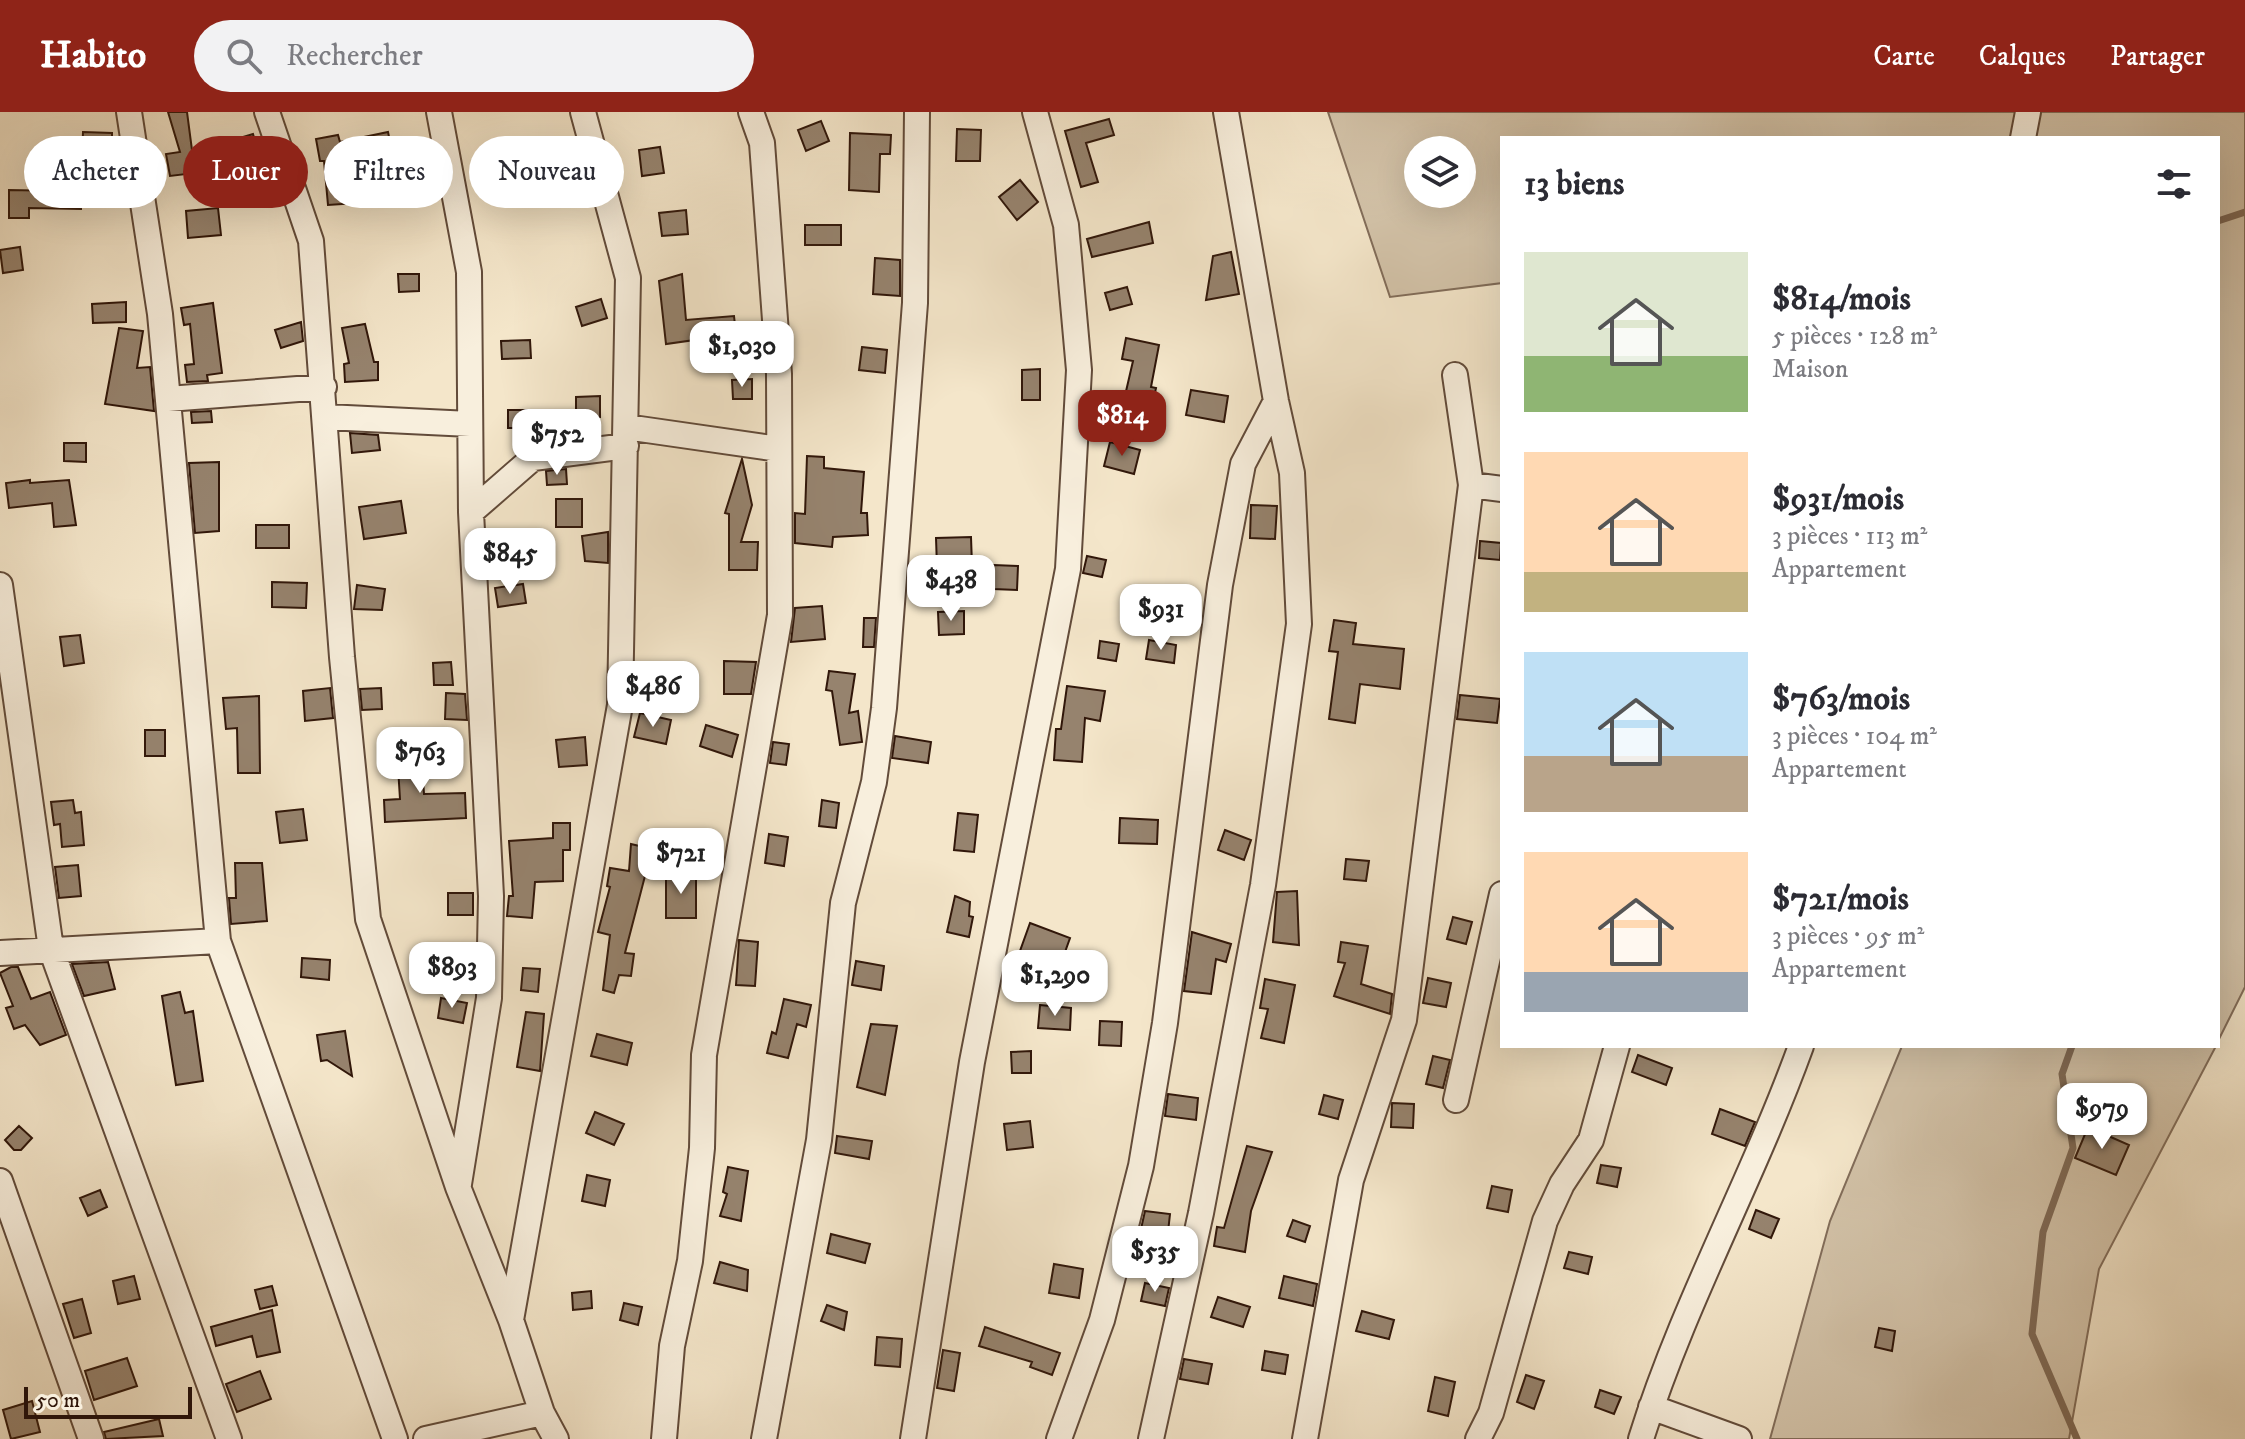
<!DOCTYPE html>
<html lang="fr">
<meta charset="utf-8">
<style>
:root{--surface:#fff;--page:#f2f2f3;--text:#2b2b33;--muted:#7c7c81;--accent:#8f2418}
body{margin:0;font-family:"IM FELL DW Pica",serif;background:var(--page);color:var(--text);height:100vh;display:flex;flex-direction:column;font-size:30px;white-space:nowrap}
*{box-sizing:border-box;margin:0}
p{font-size:26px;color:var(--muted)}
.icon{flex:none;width:44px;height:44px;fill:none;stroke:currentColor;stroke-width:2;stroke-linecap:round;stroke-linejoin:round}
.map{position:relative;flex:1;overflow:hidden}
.side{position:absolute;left:1500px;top:24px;width:720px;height:912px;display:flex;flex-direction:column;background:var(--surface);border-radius:0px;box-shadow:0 8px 32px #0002}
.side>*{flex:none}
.guide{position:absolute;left:24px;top:24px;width:760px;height:72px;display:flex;gap:16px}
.controls{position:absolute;left:1404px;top:24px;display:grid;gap:16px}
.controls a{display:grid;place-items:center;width:72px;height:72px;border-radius:50%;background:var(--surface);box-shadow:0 8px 32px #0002;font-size:40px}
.scale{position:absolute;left:24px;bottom:20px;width:168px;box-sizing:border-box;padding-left:8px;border:4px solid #31170a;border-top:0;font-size:22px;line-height:28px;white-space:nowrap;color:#31170a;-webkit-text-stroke:6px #f8efdd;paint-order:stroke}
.price{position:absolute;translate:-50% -68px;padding:0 18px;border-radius:16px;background:#fff;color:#222;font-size:26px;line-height:52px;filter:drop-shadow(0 2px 4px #0008)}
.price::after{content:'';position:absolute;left:50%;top:48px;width:24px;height:18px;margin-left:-12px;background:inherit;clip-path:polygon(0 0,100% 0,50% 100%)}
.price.selected{background:var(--accent);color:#fff}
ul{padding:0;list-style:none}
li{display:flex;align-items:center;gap:24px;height:200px;padding:0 24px}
li span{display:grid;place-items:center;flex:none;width:224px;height:160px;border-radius:0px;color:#555}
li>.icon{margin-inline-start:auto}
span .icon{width:96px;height:96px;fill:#fffc;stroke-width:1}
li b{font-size:34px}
h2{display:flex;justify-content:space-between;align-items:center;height:96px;padding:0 24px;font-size:34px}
.chip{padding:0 28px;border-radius:36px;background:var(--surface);box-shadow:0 8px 32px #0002;font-size:28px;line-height:72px}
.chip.selected{background:var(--accent);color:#fff}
header{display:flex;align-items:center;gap:48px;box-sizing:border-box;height:112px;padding:0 40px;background:var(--accent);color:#fff}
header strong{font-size:38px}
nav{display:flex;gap:44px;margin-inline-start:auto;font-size:28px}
.search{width:560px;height:72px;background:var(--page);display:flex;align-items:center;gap:20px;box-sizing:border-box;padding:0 28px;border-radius:44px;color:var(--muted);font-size:30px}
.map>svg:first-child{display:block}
</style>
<header>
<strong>Habito</strong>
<div class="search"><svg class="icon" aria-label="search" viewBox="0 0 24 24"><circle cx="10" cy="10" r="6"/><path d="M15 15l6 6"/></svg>Rechercher</div>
<nav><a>Carte</a><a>Calques</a><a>Partager</a></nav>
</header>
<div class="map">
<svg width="2245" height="1327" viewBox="0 0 2245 1327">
<rect width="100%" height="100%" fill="#f4e6ca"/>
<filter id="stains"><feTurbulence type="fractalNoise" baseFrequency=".0025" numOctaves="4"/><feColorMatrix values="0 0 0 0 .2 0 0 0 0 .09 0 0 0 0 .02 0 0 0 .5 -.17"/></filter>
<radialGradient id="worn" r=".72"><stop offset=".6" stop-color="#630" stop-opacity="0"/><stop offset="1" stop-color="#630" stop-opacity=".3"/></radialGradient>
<path fill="#d3c3a9" stroke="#826d5a" stroke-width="2" fill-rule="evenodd" d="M1328 0H2245V875L2218 929V26H1502V171L1390 185ZM1418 38H1462V82H1418Z
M1902 934H2216L2099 1157 2069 1327H1770L1830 1109Z"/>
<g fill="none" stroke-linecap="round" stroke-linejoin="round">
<path stroke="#7e6956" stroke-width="7" d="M2218 109 2245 100
M2072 934 2062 962 2073 1036 2043 1120 2032 1222 2077 1327"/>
</g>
<path fill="#96836e" stroke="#31170a" stroke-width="2" d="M168 0H187L195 61 170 64 166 42 180 40Z
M1109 7 1114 23 1086 31 1098 70 1081 75 1065 19Z
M821 9 829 29 806 39 798 18Z
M957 17 981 18 980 49H956Z
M83 20 112 21V88L81 87V97L29 96V106H9V78L61 79V72H81Z
M388 20 393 44 353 53 357 91 328 93 324 49H320L316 27 338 23 340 30Z
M850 21 891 23 890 42H880L879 80 849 78Z
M253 22 260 46 229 54 223 31Z
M660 35 664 61 642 64 639 38Z
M504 38 508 56 481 61 477 43Z
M434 55 437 72 421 79 414 63Z
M1020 68 1038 90 1017 108 999 85Z
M218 96 221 123 188 126 186 99Z
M686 98 688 122 662 124 659 101Z
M1149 110 1153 131 1092 145 1087 127Z
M805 113H841V133H805Z
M20 135 23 158 3 161 0 138Z
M1231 140 1239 182 1206 188 1213 144Z
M875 146 900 148V184L873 182Z
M398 162H419V179L399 180Z
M682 162 686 208 734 204 738 240 717 242 716 225 666 232 659 169Z
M1127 175 1132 192 1110 198 1105 181Z
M601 187 607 206 582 214 576 195Z
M126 190V210L93 211 92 192Z
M213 191 222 261 207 263 208 269 187 270 185 253 194 252 190 212 184 213 181 196Z
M301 210 303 229 281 236 275 218Z
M365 212 374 250H378V268L345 270 344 252 349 251 342 216Z
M119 216 143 219 137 256 150 255 154 299 105 292Z
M1126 226 1159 233 1151 275 1156 276 1152 294 1124 288 1133 249 1122 247Z
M530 228 531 246 502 247 501 229Z
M862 235 887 238 885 261 859 258Z
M1040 257V288H1022V258Z
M752 267V287H733L732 268Z
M1191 278 1228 284 1224 310 1186 303Z
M600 284V305L576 306V285Z
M508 298H530V316H508Z
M211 299 212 310 192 311 191 300Z
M350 321 378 323 380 338 352 341Z
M1110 330 1140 338 1134 362 1104 354Z
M64 331H86V350L64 349Z
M807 344 824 345V356L864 360 861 401H867L868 423 833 425 832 435 795 431V401L805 402Z
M742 347 752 393 741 430H758L757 458H729V402L725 401Z
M219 350V419L195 421 189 351Z
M566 357 567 372 547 373 546 359Z
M30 368V371L69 368 76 413 54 415 52 391 9 396 6 371Z
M556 387H582V415H556Z
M401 389 406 421 364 427 359 395Z
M1251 393 1277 394 1275 427 1250 426Z
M256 413H289V436H256Z
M608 420V451L585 449 582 424Z
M507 424 535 426 533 446 505 444Z
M971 425 972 453 937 455 936 426Z
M1480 429 1501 431 1500 448 1479 446Z
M1087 444 1106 448 1102 465 1083 461Z
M993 453 1018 454 1017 478 993 477Z
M272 470 307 471 306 496 272 495Z
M523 472 526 491 498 495 495 476Z
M357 473 385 477 382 498 354 497Z
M822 494 825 527 791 530 795 496Z
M964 499V522L939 523 938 500Z
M864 506H876L874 535H863Z
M1334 508 1356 511 1353 532 1404 537 1400 577 1360 572 1355 611 1329 607 1338 540 1329 539Z
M80 523 84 551 64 554 60 525Z
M1149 528 1176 533 1174 551 1146 547Z
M1100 529 1119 532 1116 549 1098 546Z
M724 549 756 550 751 582H724Z
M451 550 453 573H434L433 551Z
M829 559 855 562 849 601 858 599 862 630 840 633 832 579 826 578Z
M1067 574 1105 579 1100 609 1085 606 1082 650 1054 648 1056 617H1061Z
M330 576 333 606 305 609 303 579Z
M381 576 382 597 362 598 360 577Z
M446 581 465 582 467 608 445 607Z
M1460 583 1500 587 1497 611 1457 607Z
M259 584 260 661H238L237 616 226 617 223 586Z
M640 601 671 608 666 632 634 625Z
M706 613 738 623 732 645 700 634Z
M145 618H165V644H145Z
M895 624 931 630 928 651 892 646Z
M585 625 587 653 559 655 556 628Z
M773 630 789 632 786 653 770 651Z
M421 638 424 682 465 681 466 706 385 710 384 688 400 687 397 639Z
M73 688 75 701 81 700 84 733 62 735 60 712 54 713 51 690Z
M822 688 839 691 836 716 819 714Z
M303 697 307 728 280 731 276 700Z
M958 701 978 703 974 740 954 738Z
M1120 706 1158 708 1157 732 1119 731Z
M553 711H570V738H563V769L535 770 532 806 507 804 509 784H513L509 729 553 726Z
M1225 718 1251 728 1244 748 1218 738Z
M769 722 788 725 784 754 765 751Z
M631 732 652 737 625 841 634 842 631 864 619 863 614 881 603 878 610 823 598 820 610 775 607 774 610 756 629 759Z
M1346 747 1369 749 1366 769 1344 767Z
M235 751H262L267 809 231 812 229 786H236Z
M78 753 81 784 59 786 55 755Z
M666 761H696V806H666Z
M1297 779 1299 833 1273 830 1277 780Z
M448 781H473V803H448Z
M955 784 970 790 969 804 973 805 969 825 947 820Z
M1453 805 1472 810 1466 832 1447 827Z
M1030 811 1070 826 1060 854 1020 839Z
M1192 820 1231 832 1226 850 1216 847 1211 882 1184 879Z
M739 828 758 830 755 874 736 873Z
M1341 830 1368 834 1361 872 1392 882 1390 902 1334 884 1345 851 1338 850Z
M302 846 330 848 329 868 301 865Z
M856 849 884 854 881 878 852 873Z
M108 850 115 877 84 884 72 852Z
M11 855H18L31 887 50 880 66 923 40 933 25 913 14 917 6 896 13 894 0 861Z
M523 856 540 857 538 880 521 878Z
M1428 866 1451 871 1446 895 1423 891Z
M1265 867 1295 873 1284 931 1261 926 1268 897 1260 896Z
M180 880 185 901 193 899 203 969 176 973 162 884Z
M441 886 467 891 463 911 438 906Z
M784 887 811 893 806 915 797 912 788 946 767 941 772 920 776 922Z
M1040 893 1071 896 1070 918 1038 916Z
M526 900 544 902 540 959 517 955Z
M1100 909 1122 910 1121 934 1099 933Z
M871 912 897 914 885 983 857 975Z
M345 919 352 964 327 948 321 949 317 923Z
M597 922 632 931 627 953 591 944Z
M1031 939V961H1012L1011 940Z
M1638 943 1672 956 1666 973 1632 960Z
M1433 944 1450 948 1443 976 1426 972Z
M1168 982 1198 986 1196 1008 1165 1004Z
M1324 983 1343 988 1338 1007 1319 1002Z
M1392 991 1414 992 1413 1016 1391 1015Z
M1720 997 1755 1010 1745 1034 1712 1022Z
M595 1000 624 1012 614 1033 586 1021Z
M1030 1009 1033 1035 1007 1038 1004 1012Z
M19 1014 32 1026 21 1038H14L5 1028Z
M2088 1015 2129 1033 2116 1063 2075 1046Z
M837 1024 872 1029 869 1047 835 1041Z
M1247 1034 1272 1040 1251 1099 1245 1140 1214 1134 1217 1115 1224 1116Z
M1601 1053 1621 1056 1617 1075 1597 1071Z
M728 1055 748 1059 741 1109 720 1104 727 1082 723 1080Z
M587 1063 610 1068 605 1094 582 1089Z
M1492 1074 1512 1078 1508 1100 1487 1096Z
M100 1078 107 1095 88 1104 80 1086Z
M1756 1098 1779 1107 1771 1126 1749 1117Z
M1145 1099 1170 1102 1168 1120 1141 1117Z
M1293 1108 1310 1114 1305 1130 1287 1124Z
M831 1122 870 1132 865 1151 827 1141Z
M1569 1140 1592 1145 1588 1162 1564 1156Z
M720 1150 748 1158 747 1179 714 1171Z
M1054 1152 1083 1157 1079 1186 1049 1181Z
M134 1164 140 1187 118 1192 113 1169Z
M1284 1164 1317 1172 1313 1194 1279 1186Z
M1145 1171 1169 1176 1165 1194 1141 1189Z
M272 1174 277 1193 260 1197 255 1178Z
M591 1179 592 1196 573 1198 572 1181Z
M1218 1185 1250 1195 1243 1215 1211 1205Z
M82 1187 91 1221 74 1226 63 1192Z
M624 1191 642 1195 638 1213 620 1208Z
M827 1193 847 1200 844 1218 821 1209Z
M272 1198 280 1240 257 1245 252 1224 216 1234 211 1215Z
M1362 1199 1394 1208 1389 1227 1356 1219Z
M985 1215 1060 1241 1052 1263 1030 1255 1032 1250 979 1234Z
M1879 1216 1895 1219 1892 1239 1875 1235Z
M877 1225 902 1227 900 1255 875 1253Z
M943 1238 960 1241 954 1279 937 1276Z
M1265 1239 1288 1243 1285 1262 1262 1258Z
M127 1246 137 1274 94 1288 85 1259Z
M1184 1247 1212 1252 1208 1272 1180 1267Z
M260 1259 271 1287 237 1300 226 1272Z
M1526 1263 1544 1269 1534 1297 1517 1290Z
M1435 1265 1455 1270 1448 1304 1428 1299Z
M1600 1278 1621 1285 1614 1302 1595 1295Z
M32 1289 40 1320 11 1327 3 1298Z
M159 1307 163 1324 106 1327 104 1320Z"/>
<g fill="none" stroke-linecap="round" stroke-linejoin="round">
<defs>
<path id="street" d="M129 0 160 202 218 829 395 1327
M267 0 311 129 342 545 368 807 458 1075 511 1208 542 1301 556 1327
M439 0 469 160 471 400 491 784 489 886 459 1072
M2023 26 2028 0
M168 287 324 275
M326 305 470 312
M626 315 779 337
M1471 373 1502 377
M471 400 533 346 626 334
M0 473 51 837 229 1327
M0 841 218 829
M1456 988 1502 782
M0 1069 91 1327
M511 1208 620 593 628 166 583 0
M1651 1295 1739 1327
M426 1327 542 1301
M664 1327 672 1234 690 1149 702 1036 704 943 780 503 779 262 762 31 751 0
M764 1327 819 1028 843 791 874 670 884 596 915 191 917 0
M913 1327 972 950 1068 457 1079 258 1066 113 1035 0
M1059 1327 1102 1208 1141 1054 1165 911 1220 473 1243 352 1276 289
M1151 1327 1201 1101 1263 773 1299 512 1292 361 1276 289 1226 0
M1305 1327 1351 1068 1404 908 1471 373 1455 263
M1478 1327 1491 1301 1545 1109 1562 1072 1591 1028 1617 934
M1641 1327C1683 1192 1753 1067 1801 934"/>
</defs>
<use href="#street" stroke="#624b3a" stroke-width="28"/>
<use href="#street" stroke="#f8efdd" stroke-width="24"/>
</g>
<rect width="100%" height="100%" filter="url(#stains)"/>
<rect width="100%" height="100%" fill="url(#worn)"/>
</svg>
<div class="controls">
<a><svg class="icon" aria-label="layers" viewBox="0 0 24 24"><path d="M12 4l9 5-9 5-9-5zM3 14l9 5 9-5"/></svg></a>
</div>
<div class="scale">50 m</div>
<b class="price" style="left:742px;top:277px">$1,030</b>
<b class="price selected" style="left:1122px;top:346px">$814</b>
<b class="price" style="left:557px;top:365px">$752</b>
<b class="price" style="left:510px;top:484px">$845</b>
<b class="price" style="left:951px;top:511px">$438</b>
<b class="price" style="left:1161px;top:540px">$931</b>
<b class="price" style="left:653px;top:617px">$486</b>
<b class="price" style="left:420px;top:683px">$763</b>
<b class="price" style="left:681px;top:784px">$721</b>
<b class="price" style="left:452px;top:898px">$893</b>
<b class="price" style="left:1055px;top:906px">$1,290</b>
<b class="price" style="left:2102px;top:1039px">$979</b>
<b class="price" style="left:1155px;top:1182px">$535</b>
<div class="guide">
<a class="chip">Acheter</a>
<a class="chip selected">Louer</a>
<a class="chip">Filtres</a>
<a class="chip">Nouveau</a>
</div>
<section class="side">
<h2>13 biens<svg class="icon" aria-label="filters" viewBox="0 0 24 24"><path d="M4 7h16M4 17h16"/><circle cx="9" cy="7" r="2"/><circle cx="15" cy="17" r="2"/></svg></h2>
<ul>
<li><span style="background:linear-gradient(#dfe7d0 65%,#8fb573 0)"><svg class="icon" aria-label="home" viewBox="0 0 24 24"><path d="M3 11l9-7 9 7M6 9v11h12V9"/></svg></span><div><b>$814/mois</b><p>5 pièces · 128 m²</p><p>Maison</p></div></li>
<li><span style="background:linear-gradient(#ffd9b3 75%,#c2b280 0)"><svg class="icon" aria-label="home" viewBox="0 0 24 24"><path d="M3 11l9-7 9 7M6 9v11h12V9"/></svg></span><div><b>$931/mois</b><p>3 pièces · 113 m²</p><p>Appartement</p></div></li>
<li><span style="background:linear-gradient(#bfe0f5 65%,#b9a48a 0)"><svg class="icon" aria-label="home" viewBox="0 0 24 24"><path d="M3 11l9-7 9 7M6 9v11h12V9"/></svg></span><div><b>$763/mois</b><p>3 pièces · 104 m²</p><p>Appartement</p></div></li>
<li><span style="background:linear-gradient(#ffd9b3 75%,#9aa5b1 0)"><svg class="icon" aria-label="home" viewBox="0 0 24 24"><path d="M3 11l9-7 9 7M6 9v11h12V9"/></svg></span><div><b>$721/mois</b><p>3 pièces · 95 m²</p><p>Appartement</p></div></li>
</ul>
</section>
</div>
